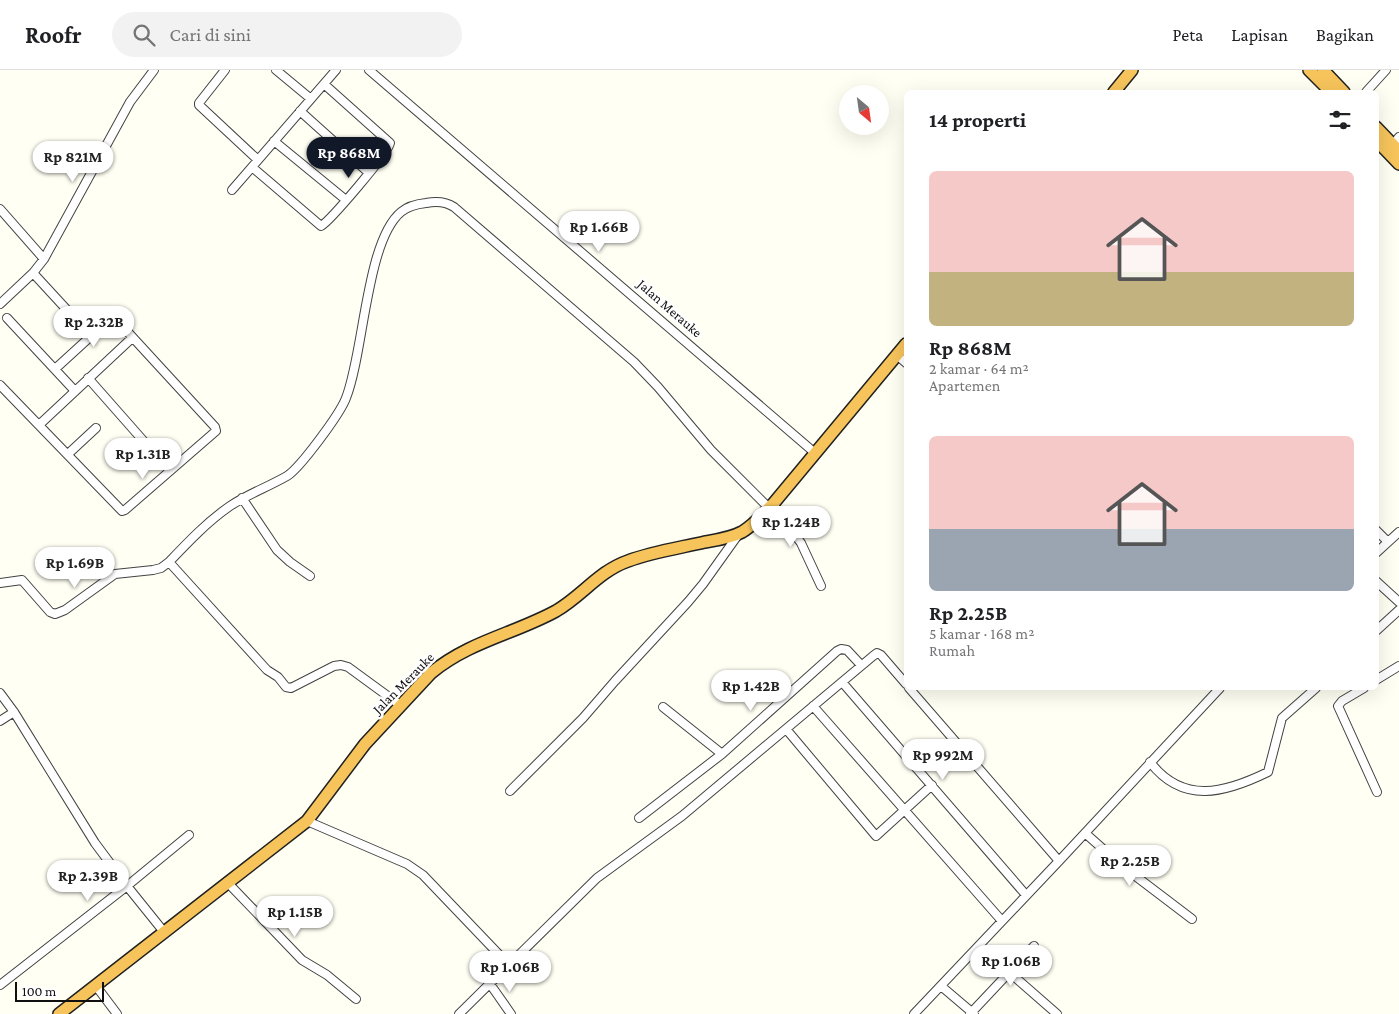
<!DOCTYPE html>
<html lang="id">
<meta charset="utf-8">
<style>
:root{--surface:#fff;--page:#f2f2f2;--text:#202124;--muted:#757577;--line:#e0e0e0;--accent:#111827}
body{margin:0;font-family:"Crimson Pro",serif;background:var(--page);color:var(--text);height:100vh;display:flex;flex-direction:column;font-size:19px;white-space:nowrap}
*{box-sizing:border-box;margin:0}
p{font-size:16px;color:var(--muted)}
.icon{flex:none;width:28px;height:28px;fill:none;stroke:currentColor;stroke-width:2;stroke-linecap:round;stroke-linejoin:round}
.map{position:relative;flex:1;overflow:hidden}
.drawer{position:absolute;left:904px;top:20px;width:475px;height:600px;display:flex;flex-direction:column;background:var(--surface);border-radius:8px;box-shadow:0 5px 20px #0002}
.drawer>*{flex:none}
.needle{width:32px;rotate:151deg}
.buttons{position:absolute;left:839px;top:15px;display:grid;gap:10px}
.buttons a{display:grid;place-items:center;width:50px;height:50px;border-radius:50%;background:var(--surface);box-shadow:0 5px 20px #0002;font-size:25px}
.scale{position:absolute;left:15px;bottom:12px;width:89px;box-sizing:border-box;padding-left:5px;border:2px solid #101010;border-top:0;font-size:14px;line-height:18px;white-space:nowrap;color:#101010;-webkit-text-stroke:4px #fff;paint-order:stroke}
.price{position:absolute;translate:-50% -42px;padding:0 11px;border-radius:18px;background:#fff;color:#222;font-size:16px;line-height:32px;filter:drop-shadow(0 1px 2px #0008)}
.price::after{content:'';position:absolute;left:50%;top:30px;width:15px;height:11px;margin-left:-8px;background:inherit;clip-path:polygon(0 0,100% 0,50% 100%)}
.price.active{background:var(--accent);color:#fff}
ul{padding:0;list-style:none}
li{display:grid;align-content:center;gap:10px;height:265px;padding:0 25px}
li span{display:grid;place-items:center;height:155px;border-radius:8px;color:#555}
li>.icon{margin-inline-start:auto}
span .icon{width:90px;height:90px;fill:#fffc;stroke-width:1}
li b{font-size:21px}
h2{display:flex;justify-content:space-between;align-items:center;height:60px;padding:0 25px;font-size:21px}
header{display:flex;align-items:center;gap:30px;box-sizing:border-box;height:70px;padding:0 25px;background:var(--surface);border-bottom:1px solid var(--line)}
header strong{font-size:24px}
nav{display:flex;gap:28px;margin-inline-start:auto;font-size:18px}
.search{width:350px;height:45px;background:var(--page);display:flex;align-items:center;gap:12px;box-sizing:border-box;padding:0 18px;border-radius:28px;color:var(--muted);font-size:19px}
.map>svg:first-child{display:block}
</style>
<header>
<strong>Roofr</strong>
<div class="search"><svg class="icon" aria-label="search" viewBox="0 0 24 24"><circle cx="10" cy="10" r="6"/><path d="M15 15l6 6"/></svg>Cari di sini</div>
<nav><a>Peta</a><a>Lapisan</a><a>Bagikan</a></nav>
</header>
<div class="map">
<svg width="1399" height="944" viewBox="0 0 1399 944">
<rect width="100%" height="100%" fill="#fffff4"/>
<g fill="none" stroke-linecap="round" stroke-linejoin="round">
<defs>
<path id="minor" d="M225 0 199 33V35L258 90
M276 0 311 29
M369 0 815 383
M1366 22 1386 0
M300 41 369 103
M274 71 346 130
M1390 78 1399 67
M252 97 321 156C330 151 389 82 390 73L324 14
M232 120 336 0
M0 139 44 189
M33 203 91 266
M0 234 33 203 44 189 130 32 154 0
M7 248 75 321
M897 285 906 293
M88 308 170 401
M0 315 122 441 125 440 216 361 215 357 113 246 55 299
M39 355 132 268
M68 384 96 358
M242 428 277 480 290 492 310 506
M773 434 801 473 821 516
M1376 460 1388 472
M1376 483 1399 462
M1376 511 1399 532
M0 513 22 510 50 542 55 544 65 540 115 504 153 500 161 498 169 492
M1376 561 1399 540
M1376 610 1399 596
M842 612 1026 825
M909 618 1059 791
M1364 618 1342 631 1338 636 1377 722
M0 623 14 642 95 773 127 816 164 862
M400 635 348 597 341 595 334 596 291 618 286 617 278 607 267 600 169 492C188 472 207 452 230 436 248 424 268 417 287 406 300 398 340 344 346 328 364 283 366 171 401 142 408 136 417 134 426 133 436 131 445 131 454 137L634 292 658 317 711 380 769 438
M813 636 1002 851
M663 637 722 684
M0 651 14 642
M786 659 876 766 932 715
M1150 692C1183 735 1225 723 1268 702L1282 648 1316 618
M510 721 583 648 615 611 688 532 703 514 738 465
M639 748 722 684 837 581 841 579 847 580 861 595
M307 751 407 794 423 805 509 895
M1085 763 1121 795 1192 849
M227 812 302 890 327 905 356 929
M1009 902 1057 944
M490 914 511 944
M0 915 127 816 189 765
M96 916 117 944
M941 916 974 944
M459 944 597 808 682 746 873 586 877 583 881 585 906 614
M914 944 1059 791 1220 618
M970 944 1034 876"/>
<path id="highway" d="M1309 0 1331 22
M1323 0 1344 22
M1114 22 1132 0
M1376 57 1399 81
M1376 70 1399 94
M59 944 307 751 365 674 431 603C470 571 514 564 556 541 582 526 599 501 628 491 652 482 679 478 705 472 717 470 731 468 742 462 754 455 763 444 773 434L906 274"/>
</defs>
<use href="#minor" stroke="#434343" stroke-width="10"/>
<use href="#highway" stroke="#212121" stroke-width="14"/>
<use href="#minor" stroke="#fff" stroke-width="8"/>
<use href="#highway" stroke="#f6c45b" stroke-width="11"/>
</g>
<g text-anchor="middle" stroke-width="5" stroke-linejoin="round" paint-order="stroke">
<g font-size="14" fill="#101010" stroke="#fff">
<text transform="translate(670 238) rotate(41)" y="5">Jalan Merauke</text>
<text transform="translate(403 613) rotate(-45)" y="5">Jalan Merauke</text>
</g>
</g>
</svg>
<div class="buttons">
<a><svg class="needle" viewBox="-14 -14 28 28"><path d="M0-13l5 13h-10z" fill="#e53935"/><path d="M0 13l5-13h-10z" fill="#757577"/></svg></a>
</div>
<div class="scale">100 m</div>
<b class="price active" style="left:349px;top:109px">Rp 868M</b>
<b class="price" style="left:73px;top:113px">Rp 821M</b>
<b class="price" style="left:599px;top:183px">Rp 1.66B</b>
<b class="price" style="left:94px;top:278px">Rp 2.32B</b>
<b class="price" style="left:143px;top:410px">Rp 1.31B</b>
<b class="price" style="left:791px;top:478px">Rp 1.24B</b>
<b class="price" style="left:75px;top:519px">Rp 1.69B</b>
<b class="price" style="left:751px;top:642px">Rp 1.42B</b>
<b class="price" style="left:943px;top:711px">Rp 992M</b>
<b class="price" style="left:1130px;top:817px">Rp 2.25B</b>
<b class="price" style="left:88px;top:832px">Rp 2.39B</b>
<b class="price" style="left:295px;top:868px">Rp 1.15B</b>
<b class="price" style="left:1011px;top:917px">Rp 1.06B</b>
<b class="price" style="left:510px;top:923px">Rp 1.06B</b>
<section class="drawer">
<h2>14 properti<svg class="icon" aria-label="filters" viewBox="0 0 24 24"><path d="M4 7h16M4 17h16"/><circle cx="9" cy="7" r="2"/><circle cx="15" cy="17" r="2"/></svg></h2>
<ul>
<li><span style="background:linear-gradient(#f6c9c9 65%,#c2b280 0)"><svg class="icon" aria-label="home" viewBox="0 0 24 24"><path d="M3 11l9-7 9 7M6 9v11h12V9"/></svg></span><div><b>Rp 868M</b><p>2 kamar · 64 m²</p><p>Apartemen</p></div></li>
<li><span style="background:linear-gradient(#f6c9c9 60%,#9aa5b1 0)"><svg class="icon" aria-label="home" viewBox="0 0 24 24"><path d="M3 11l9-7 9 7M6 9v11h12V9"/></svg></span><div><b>Rp 2.25B</b><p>5 kamar · 168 m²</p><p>Rumah</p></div></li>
</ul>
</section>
</div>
